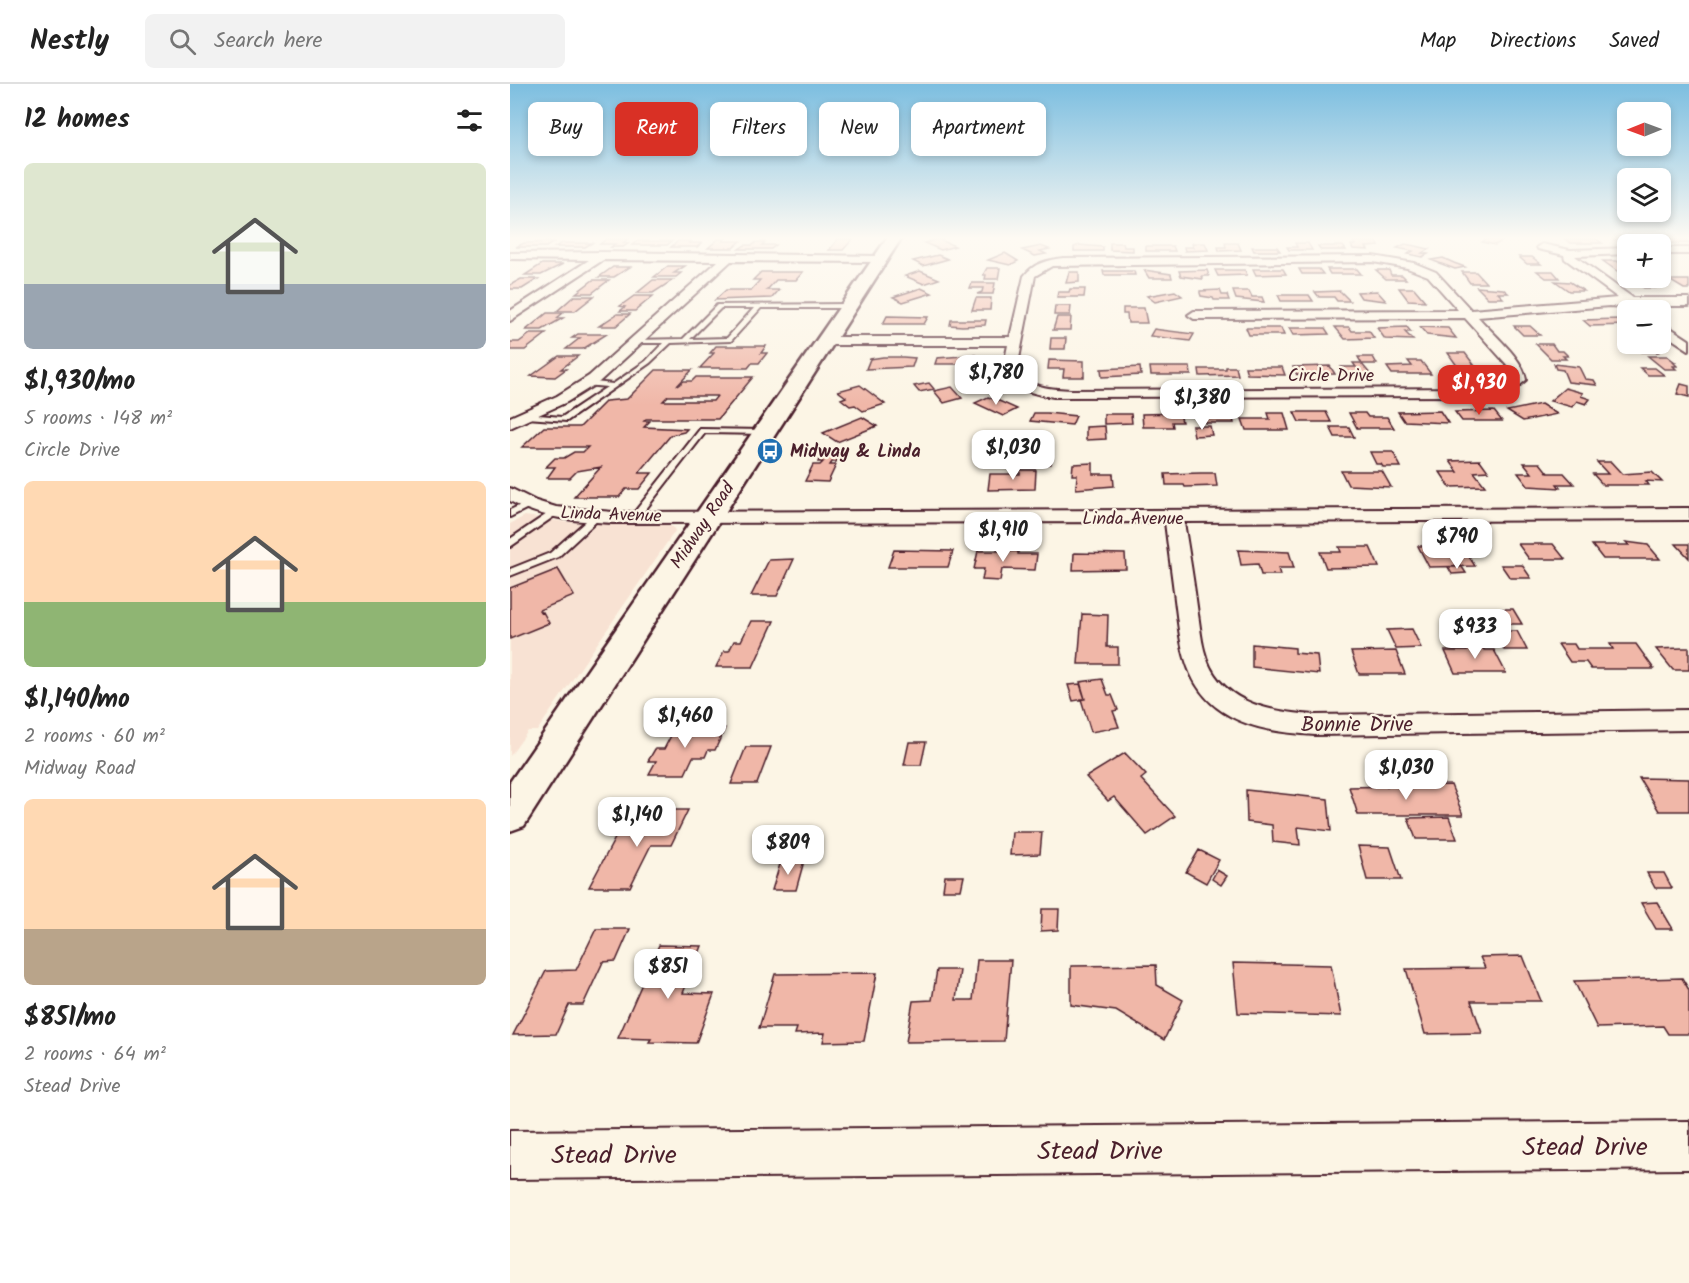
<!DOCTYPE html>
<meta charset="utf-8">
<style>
:root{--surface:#fff;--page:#f2f2f2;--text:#222;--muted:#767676;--line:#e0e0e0;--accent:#d93025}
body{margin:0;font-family:Kalam,sans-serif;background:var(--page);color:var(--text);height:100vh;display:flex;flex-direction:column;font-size:22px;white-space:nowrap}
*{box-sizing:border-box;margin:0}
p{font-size:20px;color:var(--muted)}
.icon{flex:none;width:33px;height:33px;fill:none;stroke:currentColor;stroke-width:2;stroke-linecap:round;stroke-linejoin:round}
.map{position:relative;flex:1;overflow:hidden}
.sheet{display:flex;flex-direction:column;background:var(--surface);width:510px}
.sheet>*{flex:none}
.hud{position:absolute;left:18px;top:18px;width:570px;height:54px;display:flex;gap:12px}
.needle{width:39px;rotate:269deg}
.tools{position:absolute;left:1107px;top:18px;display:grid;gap:12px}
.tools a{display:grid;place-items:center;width:54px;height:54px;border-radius:9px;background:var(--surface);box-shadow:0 3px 9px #0003;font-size:30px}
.price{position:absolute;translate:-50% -51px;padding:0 14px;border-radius:12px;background:#fff;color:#222;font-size:20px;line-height:39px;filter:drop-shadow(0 2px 3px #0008)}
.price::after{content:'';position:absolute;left:50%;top:36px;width:18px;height:14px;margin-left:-9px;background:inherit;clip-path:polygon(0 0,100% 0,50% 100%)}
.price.current{background:var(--accent);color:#fff}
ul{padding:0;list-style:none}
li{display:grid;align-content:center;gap:12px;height:318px;padding:0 24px}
li span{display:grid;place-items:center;height:186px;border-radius:9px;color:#555}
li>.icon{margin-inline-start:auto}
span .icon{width:108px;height:108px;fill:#fffc;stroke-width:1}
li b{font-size:26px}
h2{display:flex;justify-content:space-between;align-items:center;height:72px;padding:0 24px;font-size:26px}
.pill{padding:0 21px;border-radius:9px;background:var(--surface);box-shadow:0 3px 9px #0003;font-size:21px;line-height:54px}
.pill.current{background:var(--accent);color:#fff}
header{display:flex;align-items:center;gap:36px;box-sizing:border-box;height:84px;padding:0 30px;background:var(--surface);border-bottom:2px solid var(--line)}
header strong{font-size:28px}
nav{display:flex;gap:33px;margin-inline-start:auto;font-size:21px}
.search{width:420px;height:54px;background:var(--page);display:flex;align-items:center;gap:15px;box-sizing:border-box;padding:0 21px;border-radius:9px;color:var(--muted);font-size:22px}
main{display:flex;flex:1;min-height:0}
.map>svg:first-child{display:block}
</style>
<header>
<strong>Nestly</strong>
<div class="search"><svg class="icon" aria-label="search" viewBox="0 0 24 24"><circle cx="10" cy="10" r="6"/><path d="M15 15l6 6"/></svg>Search here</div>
<nav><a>Map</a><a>Directions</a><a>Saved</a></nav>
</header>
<main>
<section class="sheet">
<h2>12 homes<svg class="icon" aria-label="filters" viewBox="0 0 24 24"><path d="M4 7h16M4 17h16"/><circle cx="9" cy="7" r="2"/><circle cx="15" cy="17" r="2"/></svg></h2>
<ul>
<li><span style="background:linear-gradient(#dfe7d0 65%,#9aa5b1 0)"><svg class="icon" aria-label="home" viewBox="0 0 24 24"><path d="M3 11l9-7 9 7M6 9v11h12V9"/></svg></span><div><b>$1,930/mo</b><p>5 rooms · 148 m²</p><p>Circle Drive</p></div></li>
<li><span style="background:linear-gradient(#ffd9b3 65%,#8fb573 0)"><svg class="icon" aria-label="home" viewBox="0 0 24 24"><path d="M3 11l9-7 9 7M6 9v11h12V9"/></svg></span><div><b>$1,140/mo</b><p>2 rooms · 60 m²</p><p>Midway Road</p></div></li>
<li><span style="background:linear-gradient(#ffd9b3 70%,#b9a48a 0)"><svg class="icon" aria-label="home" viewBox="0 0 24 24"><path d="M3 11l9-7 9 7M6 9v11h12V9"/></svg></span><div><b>$851/mo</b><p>2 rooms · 64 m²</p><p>Stead Drive</p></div></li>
</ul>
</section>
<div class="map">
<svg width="1179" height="1199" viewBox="0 0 1179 1199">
<rect width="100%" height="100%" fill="#fcf5e5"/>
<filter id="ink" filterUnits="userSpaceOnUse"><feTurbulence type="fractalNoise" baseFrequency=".0167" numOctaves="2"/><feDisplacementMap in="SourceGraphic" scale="12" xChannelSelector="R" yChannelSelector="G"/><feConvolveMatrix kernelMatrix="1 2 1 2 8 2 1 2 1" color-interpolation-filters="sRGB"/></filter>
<g filter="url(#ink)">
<path fill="#f8e2d3" d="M15 432 56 438 155 440 163 443 165 447 27 647H18L0 672V440Z"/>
<path fill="#f0b7a8" stroke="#4a1f2b" stroke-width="1.5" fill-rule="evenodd" d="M980 153H999L985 161 972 158Z
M1134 154 1143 159 1110 158 1103 155Z
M1144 154 1175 155 1179 159H1152Z
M96 155H118L113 159H119L113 163H101L105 160H90Z
M208 155H215L213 157H231L223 164H198Z
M328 155H343L333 166H319Z
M428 155 445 162 431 166 414 159Z
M1055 155H1086L1092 159H1061Z
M127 157H162L157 161H122Z
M168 157H182L178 159H192L187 163H161Z
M843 157 867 158 869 162 856 163 858 166 843 165 841 161H845Z
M44 158 36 163H6L14 159Z
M246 158H255L252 161H266L261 165H229L235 161H243Z
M52 159H82L75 163H45Z
M600 159H613L614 163H623V167L600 166Z
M682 159H695L698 166 675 167 674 163H683Z
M715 159H728L731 166 709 167 708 163H716Z
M785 159H798L802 166H779L777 163H787Z
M895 160 906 162 919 165 912 169 918 170 912 173 898 170 903 167 887 164Z
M569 161 593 163V167H564V163Z
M531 162 539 165 530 167 536 170 525 172 512 166Z
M636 162H663L665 167H636Z
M808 162H833L836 166H811Z
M742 163H767L770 167H744Z
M495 169 508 177 500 181 478 176Z
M428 171 438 175 413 182 403 177Z
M1009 173H1022L1031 180H1017Z
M933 174 944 179 955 183 945 185 921 176Z
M1093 177H1107L1118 187H1107Z
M32 180H53L31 191H15Z
M158 182H175L164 189H171L166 193H144Z
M103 183H120L104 193H89Z
M477 184H490L488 195H475L476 191H473Z
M743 185H773L776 190 746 191Z
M789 185H809L813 190H792Z
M817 185H847L851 190H820Z
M634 186 661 190 662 194H639Z
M697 186 699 192H692L693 195 671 192 669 187Z
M705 186H735L737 191 708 192Z
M866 186H879L881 191H892L896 195H876Z
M410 187 429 195 414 200 395 192Z
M593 187H624L625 191H594Z
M1027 187H1043L1049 194H1036Z
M251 188H293L286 196H266L257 206H269L262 214 205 216 216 206H241L250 196H243Z
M559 188H569V198L556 199Z
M952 188H966L976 199H960Z
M11 195H28L12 205H0V201Z
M83 196H99L82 209H66Z
M143 196H163L143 209H127Z
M1122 196H1136L1145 204H1134Z
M1159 196H1179V205H1174Z
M1045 197 1060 198 1074 207H1059Z
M462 199H485L483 210H467L472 208 473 204H460Z
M967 203 993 205 998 209H988L993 214H978Z
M411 204 422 209 393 218 383 213Z
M889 204H904L915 217 898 216Z
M560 205H575L574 213H547L548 208H559Z
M710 206 712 211H717L719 216H704L703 214 691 212 690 209V207Z
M665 207 672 212 645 218 637 212Z
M723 207H739L742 213H752L754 218 726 215Z
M830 207 840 217H827L824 213H809L805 208Z
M867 207 876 217 851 214 847 208Z
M768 211H799L803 217H771Z
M64 212H84L65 227H47Z
M124 212H143L125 227H110L115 223 110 222Z
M466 214H481L480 226H462Z
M545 222H561L560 231H544Z
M613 224H634L637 239H618L617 230H613Z
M37 229H53L47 234H53L32 246H16Z
M107 230H120L106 242H89Z
M377 232 418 233 414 240H373Z
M547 233H561L560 246H543Z
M1110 235 1118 241 1080 242 1073 236Z
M441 236H476L475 241 452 242 440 241Z
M1004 242H1020L1030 251H1013Z
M825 243H839L842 247H859L864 254 835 255Z
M897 243 901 248H895L903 256 875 255 867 244Z
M910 243 938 244 946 254 917 251Z
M736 244H771L774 251H739Z
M779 244H815L819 250 783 251Z
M644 245 651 246 684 250 680 257 640 252Z
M20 250H36L15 266H0V258H9Z
M68 250H97L73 265H56L70 254H62Z
M541 254H556L555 265H540Z
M1026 260H1042L1047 267H1053L1058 272H1053L1056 275H1041Z
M1122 260H1139L1148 268H1132Z
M206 262H256L251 269H257L249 279H242L238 284H190L204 269H200Z
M938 269H955L968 286H950Z
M465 271 463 280H425L427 274Z
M49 272H68L51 285H56L45 293 21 292Z
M1138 272H1157L1165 278H1163L1167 282H1163L1166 285H1154Z
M373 273H393L405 274 402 283 356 285 360 275Z
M848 273H863L867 280H852Z
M539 276 574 277V293H553L554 285H538Z
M898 277H911L921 290H882L877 283 902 282Z
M843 279H851L861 291H835L831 283H846Z
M1044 280 1069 283 1075 295 1084 296 1087 301 1058 298 1053 286 1046 285Z
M820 282 825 290 787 291 783 283Z
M630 283 631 291 592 293 591 285Z
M640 283H680L681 291H641Z
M716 283H726L728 291 690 292 689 285H716Z
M735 283H772L775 291 737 290Z
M1130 284H1145L1154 291H1138Z
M146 286H182L167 302 174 297H182L186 293H243L208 335H136L134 337H140L134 343 177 345 174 348 161 351 129 389H142L129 405H116L109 413H64L91 383 67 387 60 394H37L45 383H36L45 374H54L64 368H73L78 363H12L34 343H70L96 317 117 315ZM158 312H207L203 317H153Z
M419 299 424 305 409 308 404 302Z
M1171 300 1179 302V313L1167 310Z
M350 301 375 320 353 327 345 321 340 322 331 315 336 313 328 307Z
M442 303 452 314 434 319 424 307Z
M1055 304 1073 309 1071 312 1080 315 1076 320 1067 317 1062 323 1040 317Z
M478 313 489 317 507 325 493 332 465 319Z
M1031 320 1047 330 1013 337 997 327Z
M930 327 938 339 894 337 888 328Z
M984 327 992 337H952L945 328Z
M784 328H816L821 338H789Z
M524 329H537L566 332 562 341 520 337Z
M670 329 672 338H662L663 343H633L632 330Z
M693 329 722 330 724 339H695Z
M758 329H774L779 346H736L732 335H760Z
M839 329H855L858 333H877L884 344H847Z
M594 330H621L622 339 594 340Z
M352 333 367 342 327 358 313 349Z
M595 342 596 355 576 356V343Z
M682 342H700L702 351 684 352Z
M820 343H839L844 353H825Z
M517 368H542L541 380H516Z
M860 368H883L891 383H873L871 380H866Z
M312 369H330L326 378H322L320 381H326L318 398 295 397 303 381H310L313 378H308Z
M970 376 978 387 964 388 975 402 940 403 930 388H948L940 377Z
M1087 378H1101L1112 390 1142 388 1152 398 1136 397 1139 401H1093L1083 390H1098Z
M583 379V390H603L604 402 566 405 567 391H562L563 380Z
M1014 379H1030L1038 389H1054L1064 400H1047L1050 404 1018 402 1008 389H1022Z
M510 386H526L525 405 478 406 480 390H510Z
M831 387H872L881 403 838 401Z
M691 389H705L707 402 675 403 674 401H656L655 390Z
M1116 458 1138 461 1150 475H1093L1082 461H1119Z
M1008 460H1043L1055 475H1019Z
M1166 460H1179V474Z
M908 462H937L940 466H955L965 482 919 483Z
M829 463H860L869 483 816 484 810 468H831Z
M384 466 443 467 438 483H378Z
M728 466 779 468 784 484H768L770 491H751L748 480 731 481Z
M468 467H508V470H527L525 486 492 485 490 497 472 496 474 485H464Z
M564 469 615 470 616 485 563 486Z
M284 475 267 512H241L259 476Z
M991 481H1012L1021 494H1000Z
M938 483H952L956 489 942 490Z
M48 485 64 512 29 526 31 529 33 528 39 539 0 555V504Z
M991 525H1003L1012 540H1000Z
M572 530 598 531 597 563H608V580H568Z
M241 537H264L243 583H206L214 567H219L224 557H231Z
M902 545 911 564 886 565 877 546Z
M983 547H1007L1017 566H994Z
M971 558 974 566H984L996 589H945L935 567H957L953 559Z
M742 560 785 564V569L807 571 809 590 742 583Z
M1048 560H1064L1067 565H1103L1100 560H1126L1144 585H1081L1076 578H1060Z
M1173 564H1179V586H1163L1146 565Z
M886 567 895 590H849L841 568Z
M592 595 598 611H602L608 626 603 627 609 643 581 648 571 615H575L570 598Z
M570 600 575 615 563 617 558 601Z
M165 644H215L205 666H198L195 673H183L175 690H139L146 677H138L145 665H154Z
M399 658H416L411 681H394Z
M236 663H261L247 700H221Z
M615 669 636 691 631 695 665 732 637 751 604 713 598 717 576 693Z
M1129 694 1179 695V727H1149Z
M941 701 953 731H848L839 703Z
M736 706 818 715 821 747 788 743 790 761 763 758 762 741 737 738Z
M142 726H178L161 761H141L120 803H79L111 743H134Z
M939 733 947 755H906L898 734Z
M502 748H532L530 770 500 771Z
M848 762 880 763 891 796H857Z
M689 766 709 776 696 799 676 788Z
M271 777H294L286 806H262Z
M707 786 717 792 711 801 702 795Z
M1137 789H1154L1162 804H1145Z
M435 792H454L451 806H433Z
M1147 818 1163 845H1146L1131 819Z
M532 825H549L548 846 531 847Z
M86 845H120L106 877 93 878 73 921H59L46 950 3 951 36 887 66 886Z
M149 861 192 862 173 909 204 910 186 959 139 958 141 955 108 954Z
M1013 872 1031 917H961L972 949 915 950 896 885 975 884 970 873Z
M467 876H501L494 957 396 958 403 917 422 916 427 886H450L446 916H463Z
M723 879 821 881 831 932 728 929Z
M646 881 647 901 673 916 654 956 606 927 561 921V882Z
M367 889 354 957 313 958 315 949 285 950 287 944H249L265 890Z
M1172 894 1179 906V950H1158L1153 942 1087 944 1064 897Z"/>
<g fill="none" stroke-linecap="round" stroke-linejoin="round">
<defs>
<path id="service" d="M207 221 339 220 342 222 339 224H251L221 257 161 259 140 279 57 337 17 334 13 332 17 330 52 333 97 303 75 301V297L103 300 136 277 153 259H125L122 257 123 256 173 255ZM211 224H244L217 254 180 255Z
M190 345 255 346 259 348 255 350 195 349 129 434H123V430Z
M17 418 22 421 20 423 0 433V426Z
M43 426 46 427V431L0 463V455Z
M87 429 92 432 90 434 48 473 0 492V485L40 469 84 430Z"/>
<path id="minor" d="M1032 160 1060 166 1118 164V170L1065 172 1123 214H1179V222H1128L1123 224 1099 222 968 233C982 249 1014 275 1016 296L1004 306 971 312 544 313C522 310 504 306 493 285L498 261H314L307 257 314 253H500L514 192C524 179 537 176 553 174L863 172 904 179 926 188 961 226 1108 214 1055 175 1054 171 1028 165 1027 163ZM863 178 897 184 918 192 948 226 684 227 678 231 684 235 955 234 999 283 1002 294 995 299 971 304 561 306C541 305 518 304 507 285L525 192 542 182Z
M1150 164H1179V170H1150Z
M93 168 371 172 376 175 371 178 221 177 89 298 57 318 0 344V333L47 312 79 292 208 177 93 176 0 237V227L79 176 0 175V169Z
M1150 237 1179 256V266L1150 247Z
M0 404 26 417 46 423 103 428 1179 424V436L674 438C679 469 684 499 688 530 690 542 691 555 694 566 707 619 759 628 805 631L1179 626V646L805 651C776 649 745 646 720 632 674 607 671 562 665 516 662 490 658 464 655 438L103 439C68 437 31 435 0 417Z"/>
<path id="tertiary" d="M1179 1037V1085L0 1095V1047Z"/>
<path id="secondary" d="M378 153H392L14 742 0 747V698Z"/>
</defs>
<use href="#service" stroke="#4a1f2b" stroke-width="4"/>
<use href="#minor" stroke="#4a1f2b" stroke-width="4"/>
<use href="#tertiary" stroke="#4a1f2b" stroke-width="4"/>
<use href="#secondary" stroke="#4a1f2b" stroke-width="5"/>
<use href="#service" fill="#fcf5e5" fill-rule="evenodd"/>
<use href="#minor" fill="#fcf5e5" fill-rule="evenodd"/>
<use href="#tertiary" fill="#fcf5e5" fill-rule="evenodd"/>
<use href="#secondary" fill="#fcf5e5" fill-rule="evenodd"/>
</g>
</g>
<linearGradient id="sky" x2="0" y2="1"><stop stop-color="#7cbee0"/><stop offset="0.48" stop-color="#fefaf3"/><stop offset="1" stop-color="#fefaf3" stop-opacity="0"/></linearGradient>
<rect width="1179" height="321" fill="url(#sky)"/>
<defs>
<symbol id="bus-disc" viewBox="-11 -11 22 22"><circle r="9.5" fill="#1f6fb2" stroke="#fcf5e5"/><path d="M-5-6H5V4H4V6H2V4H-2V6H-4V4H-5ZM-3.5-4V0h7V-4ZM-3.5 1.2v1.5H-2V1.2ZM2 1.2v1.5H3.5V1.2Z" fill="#fff"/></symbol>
</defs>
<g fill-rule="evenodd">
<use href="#bus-disc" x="245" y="352" width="30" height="30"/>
</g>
<g text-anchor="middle" stroke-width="4.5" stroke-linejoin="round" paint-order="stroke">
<g font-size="18" fill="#4a1f2b" stroke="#fcf5e5">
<text x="821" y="297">Circle Drive</text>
<text transform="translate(101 430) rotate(2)" y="6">Linda Avenue</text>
<text x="623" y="440">Linda Avenue</text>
<text transform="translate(192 441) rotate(-56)" y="6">Midway Road</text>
</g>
<g font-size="18" font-weight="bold" fill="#4a1f2b" stroke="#fcf5e5" text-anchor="start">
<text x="280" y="373">Midway &amp; Linda</text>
</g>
<g font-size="21" fill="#4a1f2b" stroke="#fcf5e5">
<text x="847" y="647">Bonnie Drive</text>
</g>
<g font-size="26" fill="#4a1f2b" stroke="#fcf5e5">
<text x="1075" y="1071">Stead Drive</text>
<text x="590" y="1075">Stead Drive</text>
<text x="104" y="1079">Stead Drive</text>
</g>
</g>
</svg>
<div class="tools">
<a><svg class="needle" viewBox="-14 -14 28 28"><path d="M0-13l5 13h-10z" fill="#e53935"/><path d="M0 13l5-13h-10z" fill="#767676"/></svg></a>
<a><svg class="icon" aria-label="layers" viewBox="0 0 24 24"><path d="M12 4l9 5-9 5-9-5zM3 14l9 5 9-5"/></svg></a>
<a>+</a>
<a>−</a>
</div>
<b class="price" style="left:486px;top:322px">$1,780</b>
<b class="price current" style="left:969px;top:332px">$1,930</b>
<b class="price" style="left:692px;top:347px">$1,380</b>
<b class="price" style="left:503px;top:397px">$1,030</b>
<b class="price" style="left:493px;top:479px">$1,910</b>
<b class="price" style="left:947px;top:486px">$790</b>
<b class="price" style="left:965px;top:576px">$933</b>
<b class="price" style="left:175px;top:665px">$1,460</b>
<b class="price" style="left:896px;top:717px">$1,030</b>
<b class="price" style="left:127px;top:764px">$1,140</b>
<b class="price" style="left:278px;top:792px">$809</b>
<b class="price" style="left:158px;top:916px">$851</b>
<div class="hud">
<a class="pill">Buy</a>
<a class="pill current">Rent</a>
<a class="pill">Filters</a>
<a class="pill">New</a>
<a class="pill">Apartment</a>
</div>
</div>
</main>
